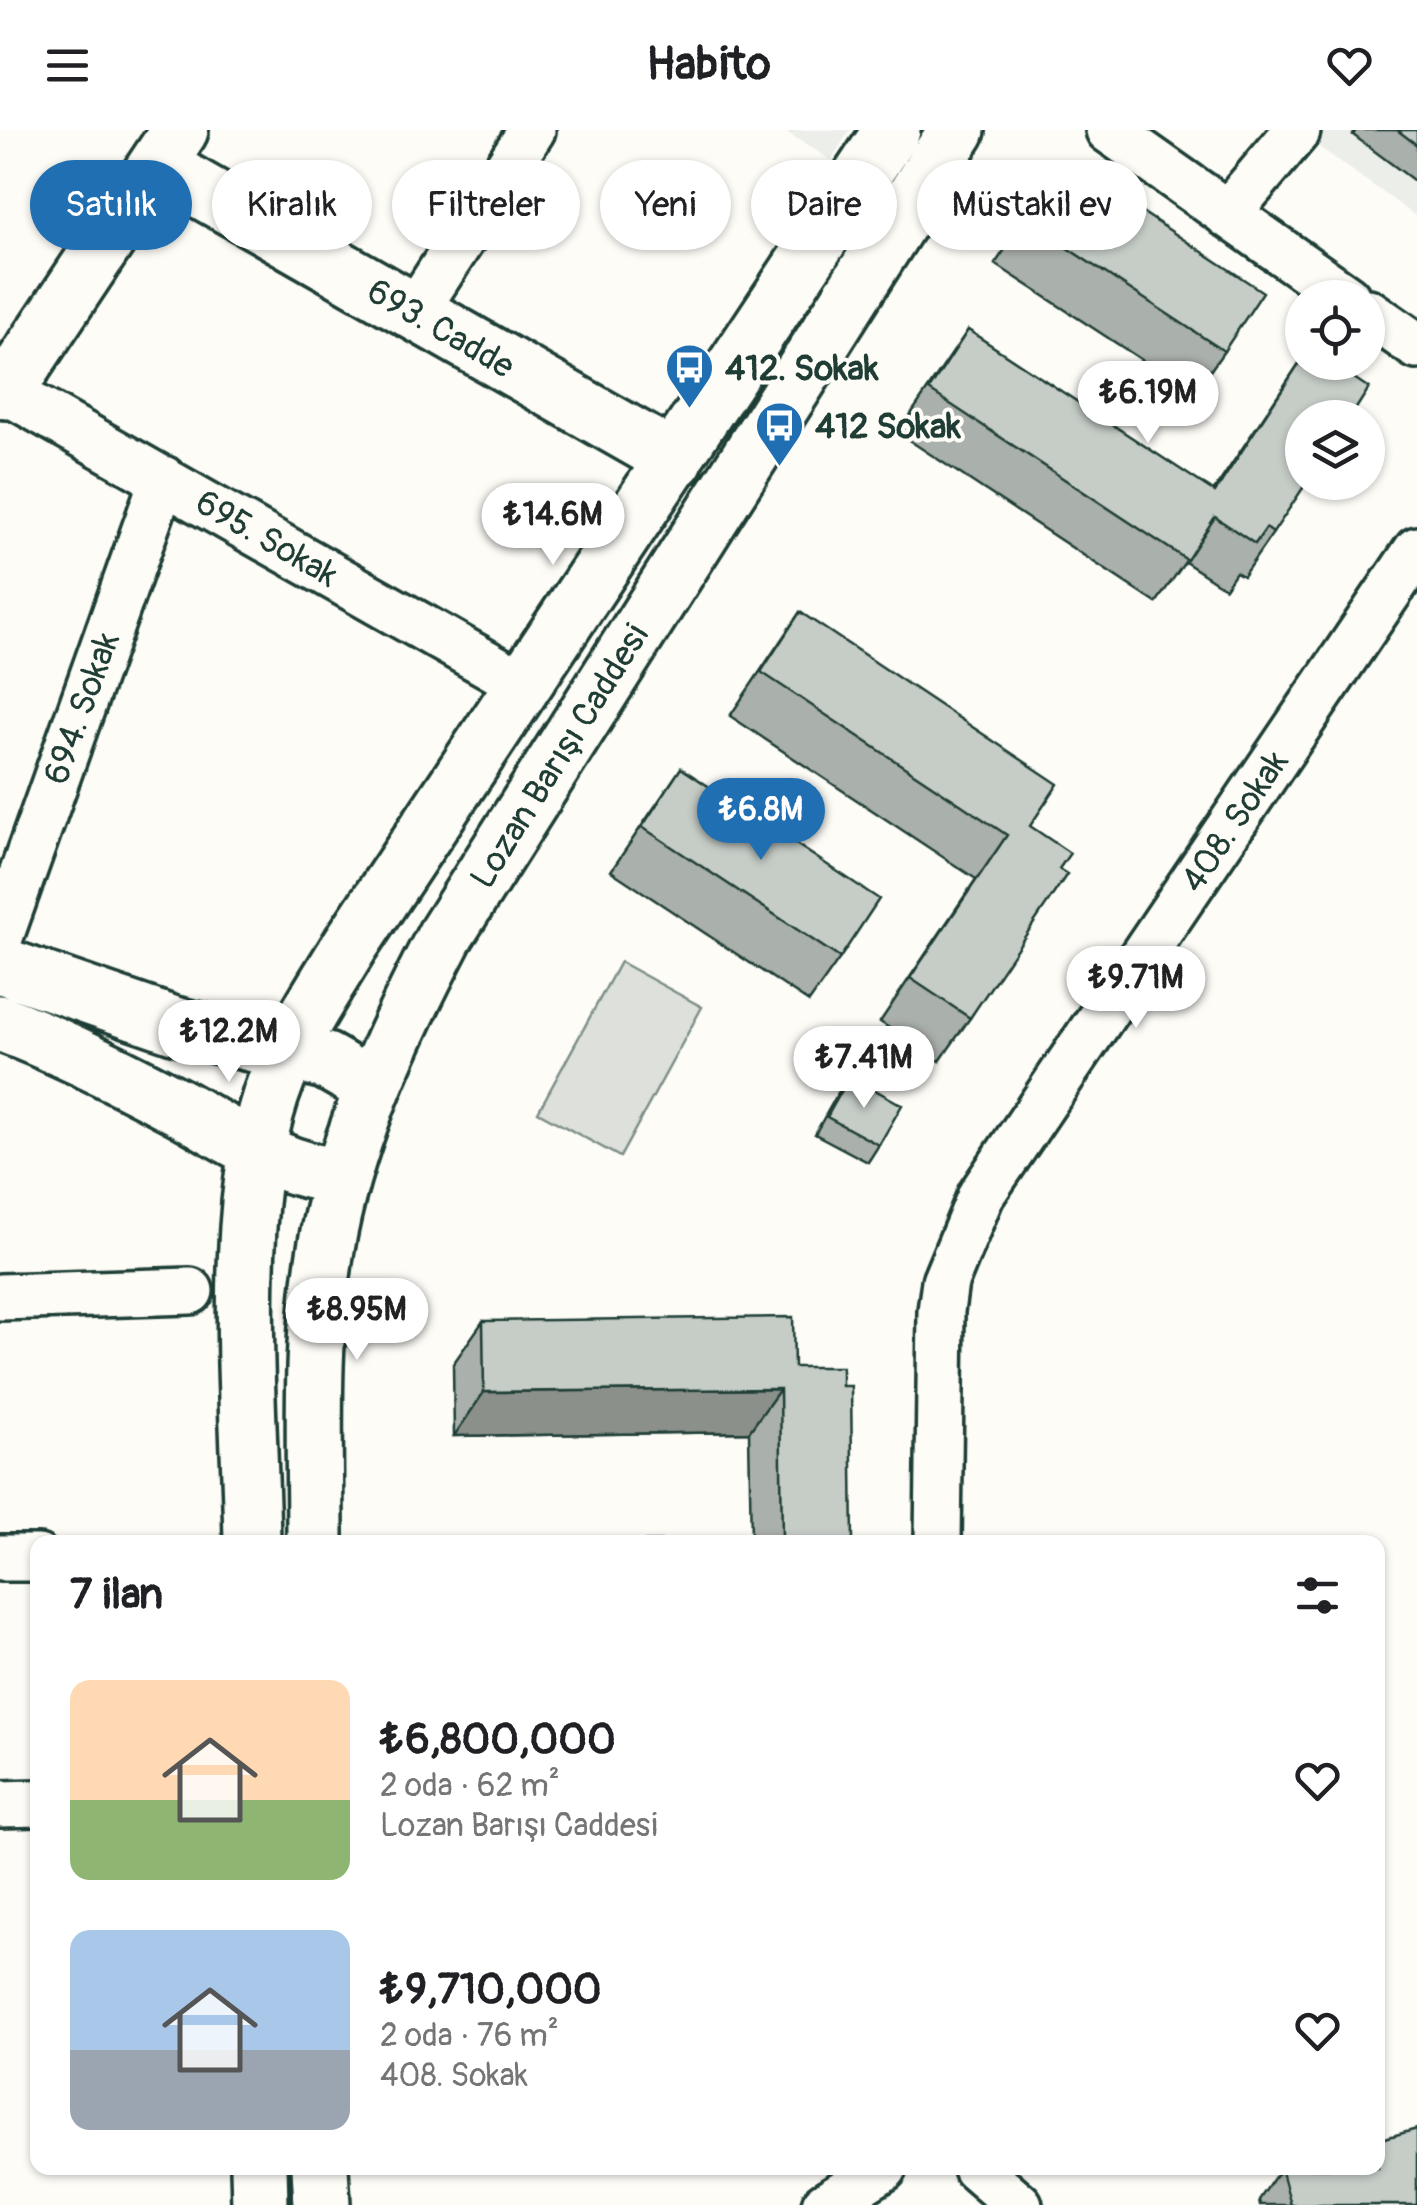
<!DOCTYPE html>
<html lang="tr">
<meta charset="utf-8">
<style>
:root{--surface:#fff;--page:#f6f6f6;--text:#202124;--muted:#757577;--accent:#1f6fb2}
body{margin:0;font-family:Pangolin,sans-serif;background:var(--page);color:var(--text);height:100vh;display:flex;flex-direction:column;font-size:38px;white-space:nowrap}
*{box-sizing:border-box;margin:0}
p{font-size:32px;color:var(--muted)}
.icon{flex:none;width:55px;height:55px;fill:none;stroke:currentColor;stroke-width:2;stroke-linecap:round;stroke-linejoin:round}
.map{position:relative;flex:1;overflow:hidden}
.side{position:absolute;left:30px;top:1405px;width:1355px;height:640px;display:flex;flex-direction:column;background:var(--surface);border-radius:20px;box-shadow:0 2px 8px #0004}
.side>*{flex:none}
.top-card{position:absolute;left:30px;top:30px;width:1358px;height:90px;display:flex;gap:20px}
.controls{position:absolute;left:1285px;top:150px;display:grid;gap:20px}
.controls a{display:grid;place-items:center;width:100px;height:100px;border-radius:50%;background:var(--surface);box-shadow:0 2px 8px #0004;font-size:50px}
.price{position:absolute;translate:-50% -85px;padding:0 22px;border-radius:35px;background:#fff;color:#222;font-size:32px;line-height:65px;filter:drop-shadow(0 2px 5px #0008)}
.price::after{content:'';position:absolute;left:50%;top:60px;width:30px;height:22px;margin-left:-15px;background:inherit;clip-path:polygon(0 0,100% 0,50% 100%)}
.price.on{background:var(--accent);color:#fff}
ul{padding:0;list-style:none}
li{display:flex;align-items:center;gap:30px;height:250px;padding:0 40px}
li span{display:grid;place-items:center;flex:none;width:280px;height:200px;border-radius:20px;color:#555}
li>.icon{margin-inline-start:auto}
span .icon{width:120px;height:120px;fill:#fffc;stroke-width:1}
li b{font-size:42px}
h2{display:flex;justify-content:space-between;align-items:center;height:120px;padding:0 40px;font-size:42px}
.chip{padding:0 35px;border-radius:45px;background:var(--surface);box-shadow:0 2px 8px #0004;font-size:35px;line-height:90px}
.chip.on{background:var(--accent);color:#fff}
header{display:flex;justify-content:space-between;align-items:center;height:130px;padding:0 40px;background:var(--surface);font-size:45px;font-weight:800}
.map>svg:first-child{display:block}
</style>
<header><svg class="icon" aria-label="menu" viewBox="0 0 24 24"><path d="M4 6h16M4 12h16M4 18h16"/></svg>Habito<svg class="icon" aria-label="heart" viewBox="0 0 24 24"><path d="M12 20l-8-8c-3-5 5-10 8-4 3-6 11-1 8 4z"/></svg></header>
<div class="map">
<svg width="1417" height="2075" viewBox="0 0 1417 2075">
<rect width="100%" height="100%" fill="#fdfcf7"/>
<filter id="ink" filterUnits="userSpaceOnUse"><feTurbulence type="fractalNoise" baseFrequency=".01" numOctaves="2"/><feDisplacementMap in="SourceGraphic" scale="20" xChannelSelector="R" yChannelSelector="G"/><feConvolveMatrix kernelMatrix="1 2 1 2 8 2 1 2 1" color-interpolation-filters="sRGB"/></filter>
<g filter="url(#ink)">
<path fill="#eceee9" d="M783 0H850L831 30Z
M1296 0H1417V87L1297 1Z"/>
<path fill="#dde0db" stroke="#7e8e88" stroke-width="2.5" d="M620 832 702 877 620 1027 538 982Z"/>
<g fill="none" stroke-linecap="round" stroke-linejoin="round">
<defs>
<path id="street" d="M1109 0 1347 168
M1227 84 1297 1
M1368 182 1417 216
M414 183 532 0
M0 264 6 261 526 556
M0 807 163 349
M0 1167 190 1161
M938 1412 941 1181 945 1152 981 1065 1417 420
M0 1428H38
M0 1674 38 1673
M976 2038 1019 2075
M825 2075 884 2038"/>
<path id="secondary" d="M157 35 675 330
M0 259 6 261 180 0
M0 835 174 895 326 931 373 958
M0 893C62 916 123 947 181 978 232 1006 282 1042 342 1046
M252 1412C250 1279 228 1070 277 948 295 901 325 857 351 814L892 0
M315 1412C315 1309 309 1204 329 1102 350 997 396 900 445 806L957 0
M259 2038 260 2075
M320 2038 322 2075"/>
</defs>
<use href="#street" stroke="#1f3d34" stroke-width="52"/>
<use href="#secondary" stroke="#1f3d34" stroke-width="62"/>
<use href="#street" stroke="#fdfcf7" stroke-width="45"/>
<use href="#secondary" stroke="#fdfcf7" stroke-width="55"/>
</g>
<path fill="#aab0ab" stroke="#1f3d34" stroke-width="2.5" d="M1356 0H1417V53L1353 5Z
M1065 31 1224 221 1194 264 995 134Z
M968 200 1213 362 1302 229 1273 403 1243 446 1236 442 1225 458 1185 432 1156 473 898 303Z
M800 482 1030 696 1059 739 970 888 940 931 880 892 976 749 730 586Z
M681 638 840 828 809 872 611 741Z
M850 946 879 1015 868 1032 815 1004 838 963Z
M483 1191 794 1237 853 1412H751L749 1302 454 1306 453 1234Z
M1281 2038 1417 2075H1260L1259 2070Z"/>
<path fill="#8b908b" stroke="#1f3d34" stroke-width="2.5" d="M780 1259 749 1302 454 1306 484 1262Z"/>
<path fill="#c6cdc7" stroke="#1f3d34" stroke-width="2.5" d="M1397 0H1417V15Z
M1065 31 1263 162 1224 221 1026 91Z
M968 200 1215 362 1302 229V232H1330L1369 258 1350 288H1302V352H1307L1273 403 1266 398 1255 414 1215 387 1187 430 929 260Z
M800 482 1058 654 1030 696 1070 723 1059 739 1067 744 970 888 910 848 1007 705 761 542Z
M681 638 879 769 840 828 642 697Z
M850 946 902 975 879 1015 827 987Z
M793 1187 794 1237H842V1256H851L853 1412H782L780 1259 484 1262 483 1191Z
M710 1411V1412H590Z
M1417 1999V2075H1291L1281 2038H1378V2010Z"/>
</g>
<defs>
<symbol id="bus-pin" viewBox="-11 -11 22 30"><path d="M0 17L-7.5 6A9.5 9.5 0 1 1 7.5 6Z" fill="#1f6fb2" stroke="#fdfcf7"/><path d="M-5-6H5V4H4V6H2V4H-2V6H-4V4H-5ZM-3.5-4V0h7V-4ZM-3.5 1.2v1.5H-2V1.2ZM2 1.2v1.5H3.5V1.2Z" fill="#fff"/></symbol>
</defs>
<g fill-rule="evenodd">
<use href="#bus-pin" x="662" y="210" width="55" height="75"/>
<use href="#bus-pin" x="752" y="268" width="55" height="75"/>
</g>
<g text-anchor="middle" stroke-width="8" stroke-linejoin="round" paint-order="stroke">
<g font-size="35" fill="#1f3d34" stroke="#fdfcf7">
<text transform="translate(441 198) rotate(30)" y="12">693. Cadde</text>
<text transform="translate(267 408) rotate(30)" y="12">695. Sokak</text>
<text transform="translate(81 578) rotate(-70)" y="12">694. Sokak</text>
<text transform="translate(559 626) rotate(-58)" y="12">Lozan Barışı Caddesi</text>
<text transform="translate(1234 691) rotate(-56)" y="12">408. Sokak</text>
</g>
<g font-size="35" font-weight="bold" fill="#1f3d34" stroke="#fdfcf7" text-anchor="start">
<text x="725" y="250">412. Sokak</text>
<text x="815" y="308">412 Sokak</text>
</g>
</g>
</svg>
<div class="controls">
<a><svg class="icon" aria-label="locate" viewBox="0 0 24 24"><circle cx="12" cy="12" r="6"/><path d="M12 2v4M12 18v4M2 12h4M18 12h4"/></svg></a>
<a><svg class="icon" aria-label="layers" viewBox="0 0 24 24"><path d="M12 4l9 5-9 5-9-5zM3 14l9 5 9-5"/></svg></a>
</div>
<b class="price" style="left:1148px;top:316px">₺6.19M</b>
<b class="price" style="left:553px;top:438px">₺14.6M</b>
<b class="price on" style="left:761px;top:733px">₺6.8M</b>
<b class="price" style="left:1136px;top:901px">₺9.71M</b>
<b class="price" style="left:229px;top:955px">₺12.2M</b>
<b class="price" style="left:864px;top:981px">₺7.41M</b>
<b class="price" style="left:357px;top:1233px">₺8.95M</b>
<div class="top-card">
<a class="chip on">Satılık</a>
<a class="chip">Kiralık</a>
<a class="chip">Filtreler</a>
<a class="chip">Yeni</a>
<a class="chip">Daire</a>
<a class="chip">Müstakil ev</a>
</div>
<section class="side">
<h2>7 ilan<svg class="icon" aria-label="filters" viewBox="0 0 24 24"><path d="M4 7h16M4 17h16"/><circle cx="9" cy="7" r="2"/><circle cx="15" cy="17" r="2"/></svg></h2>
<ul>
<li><span style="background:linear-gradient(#ffd9b3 60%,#8fb573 0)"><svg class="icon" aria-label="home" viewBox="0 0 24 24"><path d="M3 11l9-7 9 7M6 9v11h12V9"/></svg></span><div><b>₺6,800,000</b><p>2 oda · 62 m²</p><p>Lozan Barışı Caddesi</p></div><svg class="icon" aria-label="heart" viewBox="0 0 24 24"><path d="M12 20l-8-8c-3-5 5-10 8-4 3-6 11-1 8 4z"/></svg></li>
<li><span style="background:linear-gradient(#a9c7e8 60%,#9aa5b1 0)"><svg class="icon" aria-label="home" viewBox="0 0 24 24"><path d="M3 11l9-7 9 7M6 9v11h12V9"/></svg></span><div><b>₺9,710,000</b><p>2 oda · 76 m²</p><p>408. Sokak</p></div><svg class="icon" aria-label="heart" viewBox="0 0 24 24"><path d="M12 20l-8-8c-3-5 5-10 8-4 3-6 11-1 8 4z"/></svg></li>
</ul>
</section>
</div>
